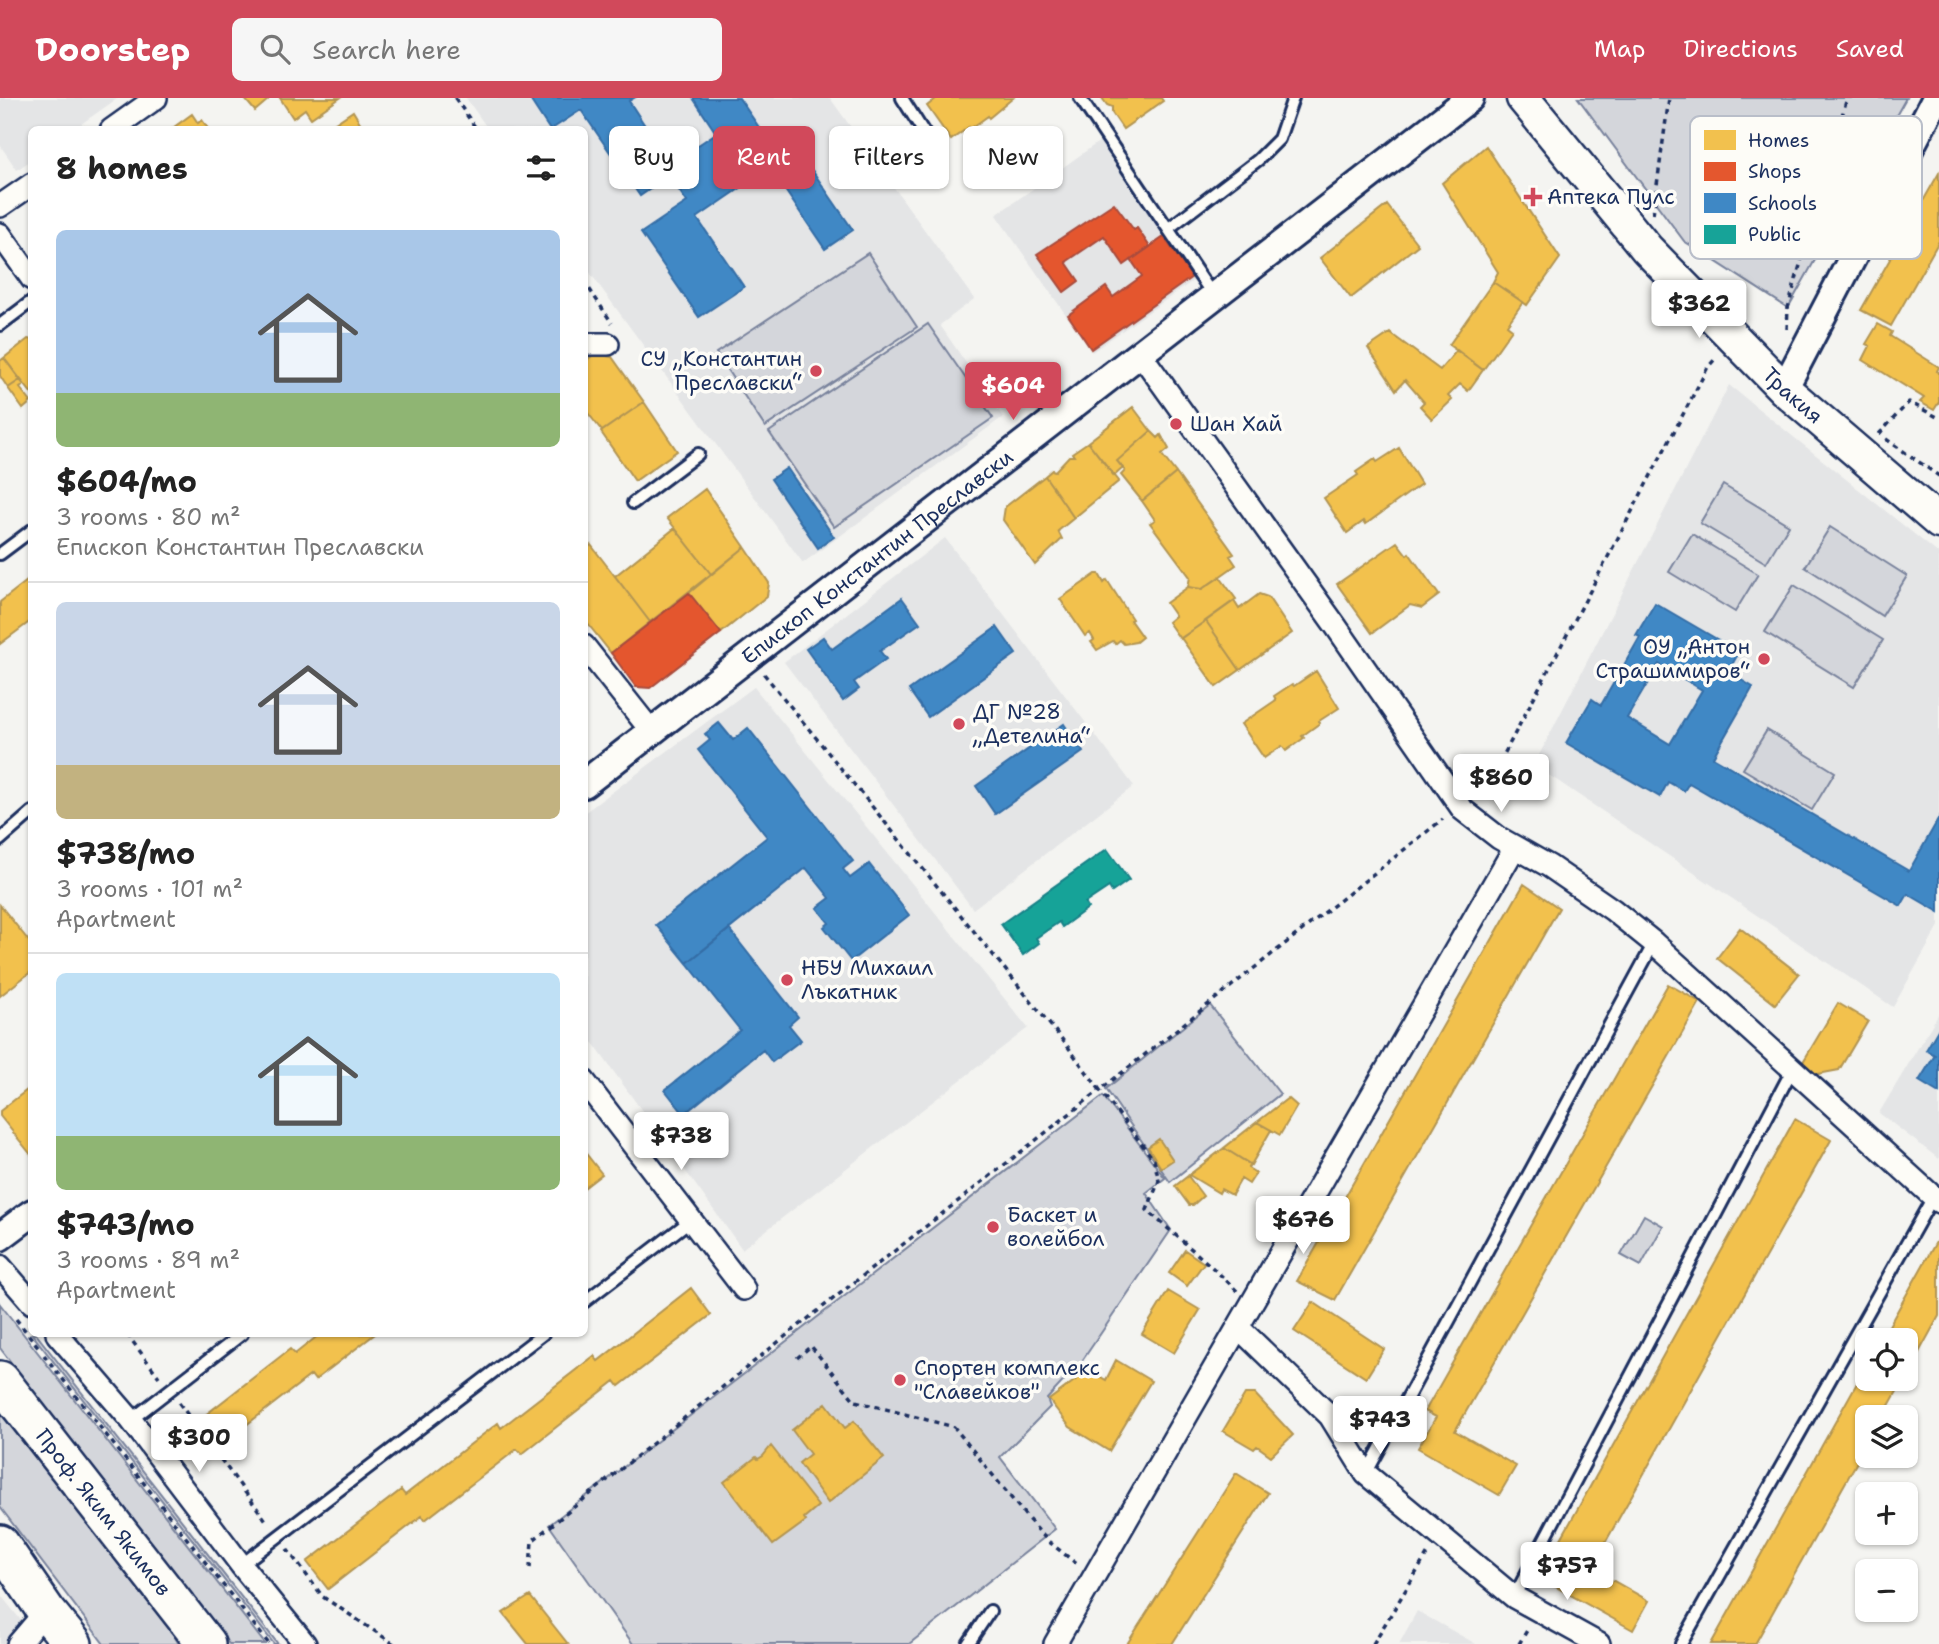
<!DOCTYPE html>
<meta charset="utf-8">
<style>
:root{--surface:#fff;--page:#f6f6f6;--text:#222;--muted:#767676;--line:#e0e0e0;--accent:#d1495b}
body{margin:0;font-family:"Shantell Sans",sans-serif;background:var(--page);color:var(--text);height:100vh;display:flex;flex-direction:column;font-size:26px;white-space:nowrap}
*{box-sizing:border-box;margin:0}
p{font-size:23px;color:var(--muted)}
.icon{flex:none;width:38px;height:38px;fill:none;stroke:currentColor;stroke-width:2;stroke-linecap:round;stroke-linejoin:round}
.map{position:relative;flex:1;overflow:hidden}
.drawer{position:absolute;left:28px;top:28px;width:560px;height:1211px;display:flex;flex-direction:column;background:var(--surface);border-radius:10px;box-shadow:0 2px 5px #0004}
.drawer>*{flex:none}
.guide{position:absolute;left:609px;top:28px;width:665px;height:63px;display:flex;gap:14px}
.buttons{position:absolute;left:1855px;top:1230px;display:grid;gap:14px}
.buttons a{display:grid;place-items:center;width:63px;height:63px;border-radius:10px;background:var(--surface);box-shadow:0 2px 5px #0004;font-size:35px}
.price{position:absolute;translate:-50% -60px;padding:0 16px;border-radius:7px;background:#fff;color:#222;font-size:23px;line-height:46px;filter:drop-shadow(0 2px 4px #0008)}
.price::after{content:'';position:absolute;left:50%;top:42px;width:21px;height:16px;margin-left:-10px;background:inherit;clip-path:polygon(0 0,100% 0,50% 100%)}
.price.selected{background:var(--accent);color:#fff}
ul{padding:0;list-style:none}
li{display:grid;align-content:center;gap:14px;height:371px;padding:0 28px}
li+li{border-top:2px solid var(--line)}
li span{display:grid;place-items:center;height:217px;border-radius:10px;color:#555}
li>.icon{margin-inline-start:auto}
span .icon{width:126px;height:126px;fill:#fffc;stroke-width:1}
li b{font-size:30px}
h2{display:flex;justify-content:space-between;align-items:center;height:84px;padding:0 28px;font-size:30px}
.tag{padding:0 24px;border-radius:10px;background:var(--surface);box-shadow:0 2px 5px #0004;font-size:24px;line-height:63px}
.tag.selected{background:var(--accent);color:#fff}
header{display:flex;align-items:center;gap:42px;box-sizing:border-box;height:98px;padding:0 35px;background:var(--accent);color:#fff}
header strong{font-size:33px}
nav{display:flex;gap:38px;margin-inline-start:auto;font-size:24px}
.search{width:490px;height:63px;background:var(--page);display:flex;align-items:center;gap:18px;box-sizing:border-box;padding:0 24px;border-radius:10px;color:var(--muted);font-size:26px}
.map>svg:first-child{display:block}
</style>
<header>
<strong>Doorstep</strong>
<div class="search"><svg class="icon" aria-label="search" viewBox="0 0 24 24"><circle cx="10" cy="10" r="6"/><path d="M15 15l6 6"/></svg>Search here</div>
<nav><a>Map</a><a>Directions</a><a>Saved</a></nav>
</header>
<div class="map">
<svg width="1939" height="1546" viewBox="0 0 1939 1546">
<rect width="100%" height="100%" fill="#f4f4f1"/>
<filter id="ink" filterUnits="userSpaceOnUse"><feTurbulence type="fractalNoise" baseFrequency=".0143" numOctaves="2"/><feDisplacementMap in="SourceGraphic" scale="14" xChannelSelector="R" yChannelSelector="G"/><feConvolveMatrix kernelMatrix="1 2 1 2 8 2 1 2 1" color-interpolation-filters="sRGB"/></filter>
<g filter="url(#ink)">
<path fill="#e4e5e6" d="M0 0H118L74 31 32 32 31 62 17 72 0 47Z
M466 0H830L974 201 940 227 1003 319 803 465 585 168 584 32 488 31Z
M1100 43 1197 180 1092 254 996 117Z
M1729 287 1939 456V828L1893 909 1534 667Z
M945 440 1134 688 973 811 784 564Z
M754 589 1028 930 742 1151 585 934 584 715Z
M1939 915V1061L1879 1015Z
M0 1496 40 1546H0Z
M1417 1513 1476 1546H1399Z"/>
<path fill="#d4d6db" stroke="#78829c" stroke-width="2" d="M1578 0H1906L1788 210 1684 143Z
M868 155 917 229 765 329 716 255Z
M928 226 993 320 834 429 769 334Z
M1723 387 1789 427 1766 465 1700 425Z
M1830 429 1907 478 1882 518 1805 469Z
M1692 436 1758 476 1735 514 1669 474Z
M1794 487 1883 542 1854 589 1765 534Z
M1767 632 1835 674 1812 712 1743 671Z
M1210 907 1280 996 1170 1084 1106 991Z
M1103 998 1165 1080 1146 1095 1171 1132 1082 1263 1047 1301 1050 1309 1000 1359 1055 1431 909 1546H633L549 1427Z
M1644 1117 1663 1128 1641 1168 1621 1157Z
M0 1206 265 1546H229L0 1250Z
M32 1236H36L278 1546H274Z
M0 1314 173 1536 179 1546H104L0 1409Z"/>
<path fill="#f2c14e" stroke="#b29553" stroke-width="2" d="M244 0H266L268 2 255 13Z
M280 0H340L311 20 305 11 293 20Z
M937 0H1013L989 20 988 18 970 31 969 29 951 42 927 8Z
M1102 0H1161L1163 3 1123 31 1112 15V9L1107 7Z
M353 13 362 28 356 32H325Z
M192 16 198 25 202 22 209 32H170Z
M1486 48 1560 160 1527 207 1493 184 1498 174 1442 85Z
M1939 75V143L1891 228 1861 212Z
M1387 107 1418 147 1351 200 1320 160Z
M1493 184 1523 204 1507 227 1512 231 1483 272 1449 247Z
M1878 226 1892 234 1890 238 1939 269 1937 273 1939 274V304L1934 312 1920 304 1924 300 1863 262 1870 248 1866 246Z
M1390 235 1440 272 1457 252 1483 272 1468 293 1460 286 1448 298 1452 302 1432 321 1420 308 1424 304 1405 282 1396 292 1368 250Z
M28 241 32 242V296L4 260Z
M595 256 612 259 644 304 602 333 584 310V264Z
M4 260 20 282 8 290 0 278V263Z
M20 282 24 287 20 290 31 304 23 311 8 290Z
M644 304 677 353 635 383 601 334Z
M1133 309 1151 333 1117 363 1123 370 1114 378 1088 344Z
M1151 333 1158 340 1161 337 1169 351 1162 357 1176 375 1142 403 1121 377 1125 373 1117 363Z
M1088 344 1119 383 1074 420 1045 378 1052 372 1055 373 1069 358H1074L1072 355Z
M1399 350 1421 386 1366 426 1364 423 1347 435 1324 400 1358 377 1356 374 1375 361 1377 364Z
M1176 375 1234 456 1230 458 1236 467 1202 491 1188 489 1190 479 1150 425 1155 422 1142 403Z
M1045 378 1074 420 1058 433 1062 441 1035 467 1003 422 1005 409Z
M705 391 745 449 711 476 667 420Z
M675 430 711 476 650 524 615 478Z
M1397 444 1407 457 1409 455 1439 497 1422 510 1410 507 1372 535 1337 486Z
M591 447 650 524 611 555 584 521V452Z
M745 449 769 485 767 498 721 535 689 495Z
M1096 476H1099L1104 485 1107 482 1132 521 1130 522 1142 539 1136 544 1124 546 1120 542 1115 546 1113 543 1097 552 1091 544 1094 542 1090 535 1085 538 1060 501Z
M32 479V522L0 546V504Z
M1220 479 1236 501 1180 541 1168 524 1175 518 1166 505 1188 489 1202 491Z
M1259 496 1268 499 1292 535 1240 572 1206 523 1234 503 1239 511Z
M1206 523 1240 572 1216 589 1181 540Z
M1316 573 1339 610 1319 623 1320 625 1302 638 1304 640 1286 653 1282 648 1264 660 1241 626 1276 602 1274 598 1292 586 1294 588Z
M1524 786 1559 810 1335 1202 1297 1183Z
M0 807 32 847V873L0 898Z
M1740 830 1799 876 1775 906 1717 860Z
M1668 886 1700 904 1455 1333 1516 1368 1499 1397 1418 1350 1436 1319 1425 1313Z
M1838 905 1868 923 1839 972 1813 977 1800 969Z
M32 988V1058L0 1018V1013Z
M1288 1000 1297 1008 1280 1037 1257 1024Z
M1795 1021 1831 1042 1591 1470 1649 1503 1633 1532 1551 1486 1569 1455 1557 1448Z
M1257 1024 1271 1032 1251 1067 1224 1050Z
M1159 1041 1173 1062 1161 1070 1148 1049Z
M1224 1050 1250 1066 1248 1070 1256 1075 1249 1086 1241 1081 1232 1097 1221 1091 1219 1095 1189 1077Z
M584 1053 602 1076 584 1090Z
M1188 1078 1203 1098 1193 1107H1189L1175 1088Z
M1936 1144 1939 1145V1218L1906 1278V1242H1881Z
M1185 1152 1204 1165 1187 1188 1169 1175Z
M691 1190 711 1217 619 1288 615 1283 522 1356 517 1351 425 1422 422 1418 328 1491 307 1464 401 1392 405 1397 498 1325 501 1330 594 1258 598 1263Z
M1168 1193 1200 1212 1174 1255 1142 1236Z
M1313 1204 1384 1251 1366 1280 1294 1233Z
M320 1236H375L315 1282 311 1277 219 1348 199 1322 290 1251 295 1256Z
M1116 1262 1151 1283 1109 1353 1070 1329 1049 1302 1089 1272 1106 1282Z
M1867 1267V1281H1904L1882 1320H1867V1346L1755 1546H1711Z
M1245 1296H1255L1293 1337 1271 1358 1257 1348 1254 1351 1223 1333Z
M826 1305 845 1330 854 1323 884 1360 828 1405 799 1365 810 1356 792 1332Z
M771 1348 818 1408 804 1420 806 1423 773 1447 724 1384 756 1359 758 1361 763 1358Z
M1236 1375 1268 1395 1172 1546H1127Z
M530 1498 568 1546H528L503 1515Z"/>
<path fill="#e4572e" stroke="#a84b3c" stroke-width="2" d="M1114 105 1134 132 1137 130 1150 149 1124 167 1104 138 1066 164 1079 183 1064 194 1037 156Z
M1164 139 1192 179 1091 251 1068 217 1106 189 1113 199 1142 178 1131 162Z
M689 495 721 535 650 590 636 589 611 555Z"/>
<path fill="#3f88c5" stroke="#346da6" stroke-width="2" fill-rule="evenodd" d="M529 0H634L629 3 670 66 716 35 693 0H739L780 60 796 49 853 132 825 151 770 70 697 120 744 189 699 219 641 135 687 104 669 78 640 98 581 12 550 32Z
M787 370 834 439 818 450 771 381Z
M902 500 920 525 880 553 886 561 854 584 859 591 843 603 806 551 823 539 832 551Z
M1655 505 1739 554 1728 574 1753 589 1713 659 1909 773 1939 720V814L1908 796 1901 808 1689 685 1684 693 1668 684 1660 699 1566 645 1592 601 1601 607 1640 539 1636 537ZM1659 566 1702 592 1670 646 1627 620Z
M997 529 1016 556 928 619 909 592Z
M719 625 733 642 748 630 853 763 843 771 850 780 869 766 909 817 851 863 824 829 829 825 817 810 830 800 806 770 687 865 656 827 767 739 698 652 710 642 705 636Z
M1064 626 1083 654 995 716 976 688Z
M729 831 798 919 789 927 801 942 772 964 763 952 684 1016 665 992 740 932 687 865Z
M1939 930V995L1919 983 1935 957 1926 952Z"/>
<path fill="#17a398" stroke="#188087" stroke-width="2" d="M1107 751 1129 782 1112 794 1109 789 1085 805 1088 810 1062 829 1059 824 1036 840 1039 845 1023 857 1001 826Z"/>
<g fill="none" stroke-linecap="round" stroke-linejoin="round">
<defs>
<path id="service" d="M902 0 928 41
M1080 0 1214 199
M1169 130 1258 62 1279 41 1293 0
M0 227 32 203
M633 405 698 356
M0 456 32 432
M0 742 32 714
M584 1204 691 1122
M131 1322 242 1236
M1366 1376 1654 845
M241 1467 543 1236
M1514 1499 1792 972
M968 1546 990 1513
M1681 1546 1933 1099"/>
<path id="minor" d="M111 32 156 0
M0 108 32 86
M0 136 32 181
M584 246H608
M1140 255 1335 527 1463 712 1499 740 1549 768 1613 812 1654 845 1939 1104
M584 548 652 634
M584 983 744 1191
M0 1168 32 1205
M1238 1229 1330 1318 1366 1376 1514 1499 1599 1546
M57 1236 131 1322 241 1467 305 1546
M18 1546 46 1513
M1055 1546 1515 749"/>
<g id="tertiary">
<path d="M1784 291 1936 0"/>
<path id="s1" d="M584 686 1470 0"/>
<path d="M0 1139 32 1115"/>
</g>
<g id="secondary">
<path id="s2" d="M1523 0 1647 151 1784 291 1939 424"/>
</g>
<g id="trunk">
<path id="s3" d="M0 1282 206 1546"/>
<path d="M0 1446 46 1513 73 1546"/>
</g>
</defs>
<use href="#service" stroke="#1b2f5e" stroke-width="16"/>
<use href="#minor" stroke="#1b2f5e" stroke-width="26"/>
<use href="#tertiary" stroke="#1b2f5e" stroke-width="32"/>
<use href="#secondary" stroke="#1b2f5e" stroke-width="37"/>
<use href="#trunk" stroke="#1b2f5e" stroke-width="42"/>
<path stroke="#1b2f5e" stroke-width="3.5" stroke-dasharray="5 5" stroke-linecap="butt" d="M455 0 477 32
M1653 116 1669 0
M584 183 612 225
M1787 231 1788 210 1847 0
M1879 336 1909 304 1939 320
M1886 341 1939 378
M764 576 1065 945 1100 992 1443 721
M1475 695 1502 660 1708 269 1717 259
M16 1221 40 1251
M127 1236 159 1279
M44 1257 269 1546
M797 1260 811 1248 855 1303 954 1329 1029 1422 1048 1443 1078 1467
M179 1305 268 1425
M287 1451 323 1499 394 1546
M530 1470 532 1443 782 1241 1100 992 1154 1062 1159 1083 1147 1112C1177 1139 1208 1164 1237 1193
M1373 1546 1428 1455
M1519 1546 1529 1529"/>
<use href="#service" stroke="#fdfcf7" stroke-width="10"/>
<use href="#minor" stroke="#fdfcf7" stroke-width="21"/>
<use href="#tertiary" stroke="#fdfcf7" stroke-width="26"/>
<use href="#secondary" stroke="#fdfcf7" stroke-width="32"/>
<use href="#trunk" stroke="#fdfcf7" stroke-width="37"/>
</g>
</g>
<g fill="#d1495b" stroke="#fdfcf7" stroke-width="2.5">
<path d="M1529.5 88.5h7v7h7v7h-7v7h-7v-7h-7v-7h7z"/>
<circle cx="816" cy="273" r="7"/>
<circle cx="1176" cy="326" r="7"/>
<circle cx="1764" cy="561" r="7"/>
<circle cx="959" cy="626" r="7"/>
<circle cx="787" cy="882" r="7"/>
<circle cx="993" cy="1129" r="7"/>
<circle cx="900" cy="1282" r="7"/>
</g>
<g text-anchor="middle" stroke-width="7" stroke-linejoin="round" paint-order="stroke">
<g font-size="21" fill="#1b2f5e" stroke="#fdfcf7" text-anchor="start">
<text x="1547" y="106">Аптека Пулс</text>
<text x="802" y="268" text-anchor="end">СУ „Константин<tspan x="802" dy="24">Преславски“</tspan></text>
<text x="1190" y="333">Шан Хай</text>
<text x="1750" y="556" text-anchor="end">ОУ „Антон<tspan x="1750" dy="24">Страшимиров“</tspan></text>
<text x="973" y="621">ДГ №28<tspan x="973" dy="24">„Детелина“</tspan></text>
<text x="801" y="877">НБУ Михаил<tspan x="801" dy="24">Лъкатник</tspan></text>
<text x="1007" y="1124">Баскет и<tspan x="1007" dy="24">волейбол</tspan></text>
<text x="914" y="1277">Спортен комплекс<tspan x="914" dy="24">"Славейков"</tspan></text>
</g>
<g font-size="21" fill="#1b2f5e" stroke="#fdfcf7">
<text dy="7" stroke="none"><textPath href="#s2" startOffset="402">Тракия</textPath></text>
<text dy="7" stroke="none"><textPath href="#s1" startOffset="371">Епископ Константин Преславски</textPath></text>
<text dy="7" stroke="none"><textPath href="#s3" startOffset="168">Проф. Яким Якимов</textPath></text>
</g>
</g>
<rect x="1690" y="18" width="232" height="143" rx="10" fill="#fdfcf7" stroke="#b9bec9" stroke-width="2"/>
<rect x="1704" y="32" width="32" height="20" fill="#f2c14e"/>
<rect x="1704" y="64" width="32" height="19" fill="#e4572e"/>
<rect x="1704" y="95" width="32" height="20" fill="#3f88c5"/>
<rect x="1704" y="127" width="32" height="19" fill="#17a398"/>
<g font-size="19" fill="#1b2f5e">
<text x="1748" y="49">Homes</text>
<text x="1748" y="80">Shops</text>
<text x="1748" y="112">Schools</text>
<text x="1748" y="143">Public</text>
</g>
</svg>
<div class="buttons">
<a><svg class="icon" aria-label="locate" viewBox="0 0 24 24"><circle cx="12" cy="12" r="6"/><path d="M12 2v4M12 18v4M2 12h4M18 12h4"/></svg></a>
<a><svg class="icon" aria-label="layers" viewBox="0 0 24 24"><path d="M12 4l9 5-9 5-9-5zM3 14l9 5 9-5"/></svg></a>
<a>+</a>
<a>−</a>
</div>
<b class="price" style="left:1699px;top:242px">$362</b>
<b class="price selected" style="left:1013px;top:324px">$604</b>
<b class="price" style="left:1501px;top:716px">$860</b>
<b class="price" style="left:681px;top:1074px">$738</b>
<b class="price" style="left:1303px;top:1158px">$676</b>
<b class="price" style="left:1380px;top:1358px">$743</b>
<b class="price" style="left:199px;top:1376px">$300</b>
<b class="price" style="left:1567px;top:1504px">$757</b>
<div class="guide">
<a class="tag">Buy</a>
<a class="tag selected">Rent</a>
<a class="tag">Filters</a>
<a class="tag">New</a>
</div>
<section class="drawer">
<h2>8 homes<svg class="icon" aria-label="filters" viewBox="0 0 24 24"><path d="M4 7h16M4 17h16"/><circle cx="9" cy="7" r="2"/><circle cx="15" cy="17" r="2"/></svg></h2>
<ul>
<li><span style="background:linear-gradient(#a9c7e8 75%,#8fb573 0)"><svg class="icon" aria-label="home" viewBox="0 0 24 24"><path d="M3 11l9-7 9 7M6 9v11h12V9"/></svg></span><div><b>$604/mo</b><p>3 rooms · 80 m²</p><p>Епископ Константин Преславски</p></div></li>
<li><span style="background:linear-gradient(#c9d6e8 75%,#c2b280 0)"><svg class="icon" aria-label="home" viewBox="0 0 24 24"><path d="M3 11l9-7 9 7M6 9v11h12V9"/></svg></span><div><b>$738/mo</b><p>3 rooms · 101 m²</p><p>Apartment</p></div></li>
<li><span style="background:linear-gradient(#bfe0f5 75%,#8fb573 0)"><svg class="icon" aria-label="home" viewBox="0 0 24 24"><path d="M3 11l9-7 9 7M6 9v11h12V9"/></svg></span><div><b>$743/mo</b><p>3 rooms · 89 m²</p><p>Apartment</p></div></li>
</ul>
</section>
</div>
